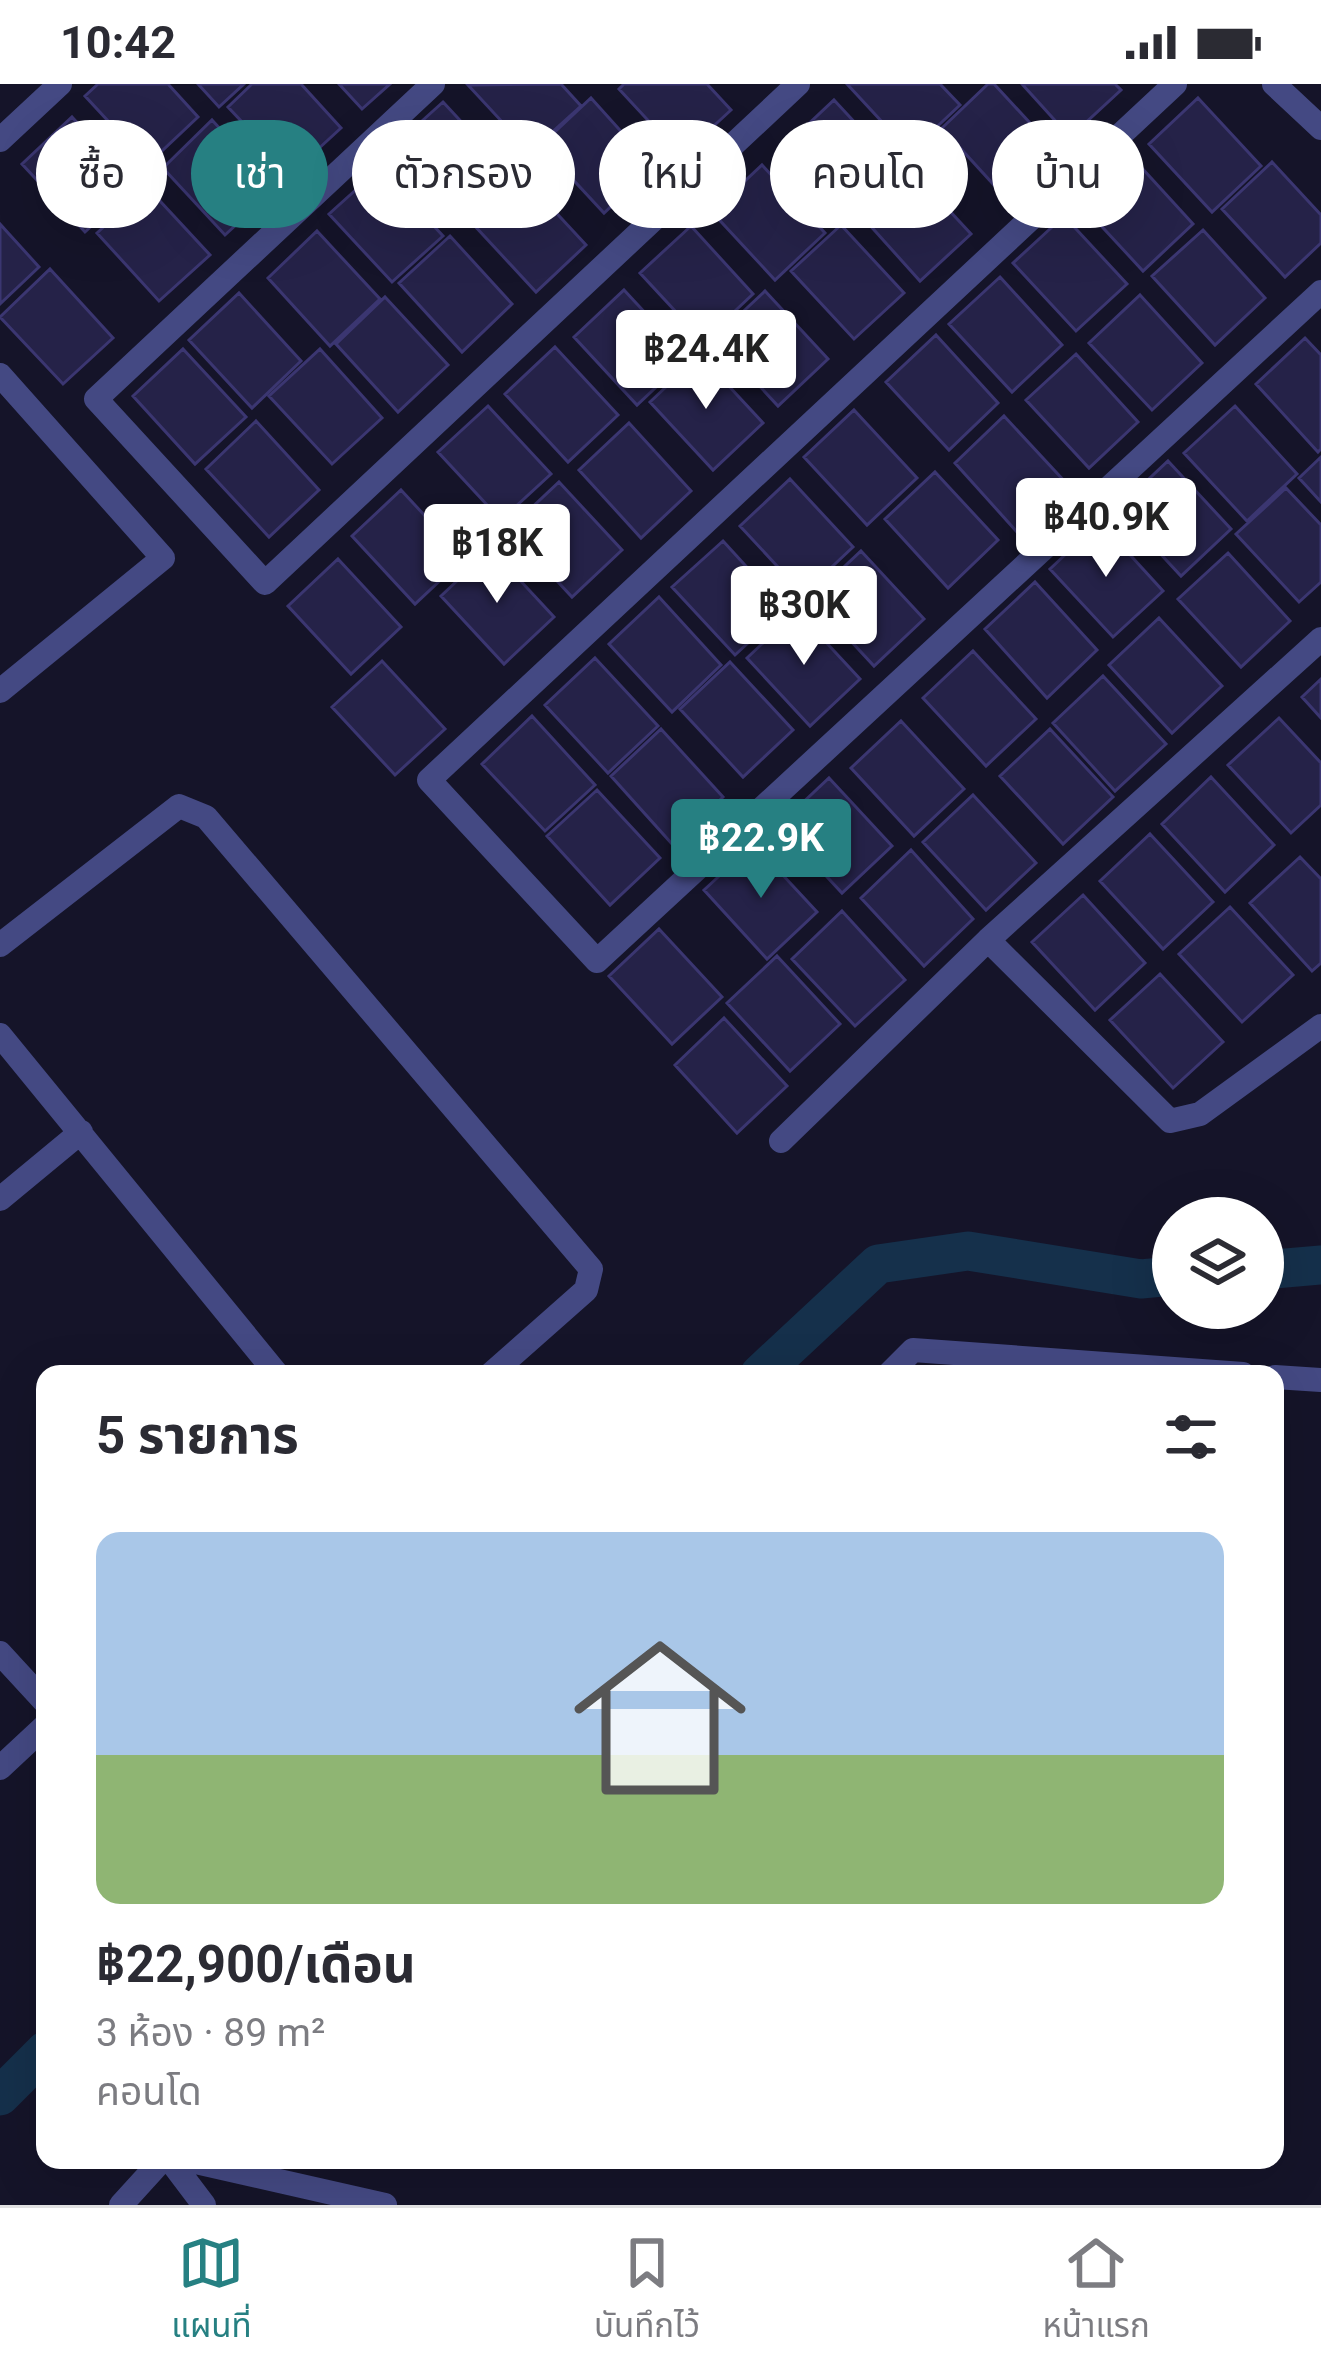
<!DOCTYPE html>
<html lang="th">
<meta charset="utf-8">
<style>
:root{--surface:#fff;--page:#f2f2f3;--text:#2b2b33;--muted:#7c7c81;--line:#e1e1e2;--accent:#268082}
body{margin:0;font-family:Roboto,"Noto Sans Thai",sans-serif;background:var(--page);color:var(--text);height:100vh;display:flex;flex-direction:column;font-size:45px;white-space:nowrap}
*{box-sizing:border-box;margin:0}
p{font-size:39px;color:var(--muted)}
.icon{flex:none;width:66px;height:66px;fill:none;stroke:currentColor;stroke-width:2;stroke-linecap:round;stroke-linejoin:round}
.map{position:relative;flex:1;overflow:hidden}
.panel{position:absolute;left:36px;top:1281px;width:1248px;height:804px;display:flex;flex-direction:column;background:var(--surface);border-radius:24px;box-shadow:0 12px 48px #0002}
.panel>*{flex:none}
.guide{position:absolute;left:36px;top:36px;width:1251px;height:108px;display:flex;gap:24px}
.fabs{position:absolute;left:1152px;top:1113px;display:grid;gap:24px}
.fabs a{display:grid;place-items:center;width:132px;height:132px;border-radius:50%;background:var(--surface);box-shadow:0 12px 48px #0002;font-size:60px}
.price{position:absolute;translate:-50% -102px;padding:0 27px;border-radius:12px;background:#fff;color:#222;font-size:39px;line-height:78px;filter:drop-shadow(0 3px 6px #0008)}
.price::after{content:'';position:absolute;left:50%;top:72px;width:36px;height:27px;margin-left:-18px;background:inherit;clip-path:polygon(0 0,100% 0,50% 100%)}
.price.on{background:var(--accent);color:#fff}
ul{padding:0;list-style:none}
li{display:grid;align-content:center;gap:24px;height:636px;padding:0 60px}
li span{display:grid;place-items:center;height:372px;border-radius:24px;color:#555}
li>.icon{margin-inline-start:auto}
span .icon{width:216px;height:216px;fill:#fffc;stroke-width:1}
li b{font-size:51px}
h2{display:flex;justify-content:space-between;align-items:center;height:144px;padding:0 60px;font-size:51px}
.pill{padding:0 42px;border-radius:54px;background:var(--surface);box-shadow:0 12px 48px #0002;font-size:42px;line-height:108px}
.pill.on{background:var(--accent);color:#fff}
.status{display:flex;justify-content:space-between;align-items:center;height:84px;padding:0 60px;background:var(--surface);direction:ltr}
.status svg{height:33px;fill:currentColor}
.tabs{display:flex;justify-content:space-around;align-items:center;height:168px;border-top:3px solid var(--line);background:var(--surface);font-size:33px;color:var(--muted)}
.tabs a{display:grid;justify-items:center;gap:6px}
.tabs .on{color:var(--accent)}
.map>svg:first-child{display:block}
</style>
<div class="status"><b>10:42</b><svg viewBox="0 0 49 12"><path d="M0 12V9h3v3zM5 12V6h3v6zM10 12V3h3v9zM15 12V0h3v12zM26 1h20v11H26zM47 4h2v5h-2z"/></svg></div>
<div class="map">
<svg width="1321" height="2121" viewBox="0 0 1321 2121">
<rect width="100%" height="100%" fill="#151429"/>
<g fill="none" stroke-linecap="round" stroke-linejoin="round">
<path stroke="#15304b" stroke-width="39" d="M1263 1186 1321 1181
M760 1290 878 1180 968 1167 1141 1195 1173 1192
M0 2012 45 1967"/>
</g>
<path fill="#252248" stroke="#3b3671" stroke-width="3" d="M98 0H168L198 33 148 80 85 12Z
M198 0H244L219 23Z
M252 0H301L341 44 291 90 228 23Z
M339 0H390L362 25Z
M561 0 581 22 530 68 468 1Z
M624 0H707L731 26 681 72 619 5Z
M847 0H940L960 21 910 68Z
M988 0H994L1054 65 1004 112 942 44Z
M1022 0H1115L1121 6 1070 53Z
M591 14 653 83 604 129 541 61Z
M1198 14 1261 82 1212 128 1149 60Z
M834 16 897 84 847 131 784 63Z
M443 18 506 86 455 133 392 64Z
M72 33 135 102 85 148 22 80Z
M212 36 275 105 225 151 163 84Z
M1130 71 1193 140 1143 187 1080 119Z
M1272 78 1321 131V159L1285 193 1222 125Z
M762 81 825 149 775 196 712 128Z
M908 82 971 150 920 197 858 128Z
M380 84 443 152 392 198 329 130Z
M523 93 586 161 536 208 473 140Z
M147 103 210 171 159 217 97 149Z
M1064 132 1127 200 1076 247 1013 179Z
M0 140 39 183 0 220Z
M841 141 904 209 854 255 791 187Z
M691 142 753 210 703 257 640 189Z
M1203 146 1265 214 1215 261 1152 192Z
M317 147 380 215 330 262 268 194Z
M450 152 512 220 462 268 399 199Z
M50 185 113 254 63 300 0 233Z
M1000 193 1062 261 1012 308 949 240Z
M624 206 687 274 637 321 574 253Z
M765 207 828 275 778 322 715 254Z
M239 209 301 277 252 324 189 256Z
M1140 211 1202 279 1152 326 1089 259Z
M385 213 448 281 398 328 336 260Z
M936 251 998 319 949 366 886 298Z
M1305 254 1321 271V365L1318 368 1256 300Z
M555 263 618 331 568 378 505 310Z
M183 265 246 333 195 380 133 312Z
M320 265 382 334 332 380 269 312Z
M1076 270 1138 338 1089 384 1026 316Z
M700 271 763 339 713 386 650 318Z
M488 322 551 390 501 436 438 368Z
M1235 322 1297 390 1247 437 1184 369Z
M854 326 917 394 867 441 804 373Z
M1004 332 1067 400 1017 448 955 379Z
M256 337 319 406 269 453 206 385Z
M629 339 691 407 641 454 579 386Z
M1321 373V418L1299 394Z
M1168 377 1231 445 1181 492 1118 424Z
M935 388 998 456 948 504 885 435Z
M790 395 853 463 803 510 740 442Z
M559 398 622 466 572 513 509 445Z
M1286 404 1321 441V498L1299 518 1236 450Z
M401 406 464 474 415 520 352 452Z
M1100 438 1163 507 1113 553 1050 485Z
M723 457 785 525 735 571 672 503Z
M491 465 554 533 504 580 441 512Z
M861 467 924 535 874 582 811 514Z
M1228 469 1290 537 1241 583 1178 515Z
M338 475 401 543 351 590 288 522Z
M1035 498 1097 566 1047 614 985 545Z
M659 513 721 581 672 628 609 560Z
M797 527 860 595 810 642 747 574Z
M1159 534 1222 602 1172 649 1109 581Z
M973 567 1036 635 986 682 923 614Z
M595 574 658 642 608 689 545 621Z
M382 577 445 645 395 691 332 623Z
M730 578 793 646 743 693 680 625Z
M1103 592 1166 660 1115 707 1053 639Z
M1321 595V634L1302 613Z
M532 632 595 701 545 747 482 680Z
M1279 634 1321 679V721L1291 749 1228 681Z
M901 637 964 705 914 752 851 684Z
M661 645 723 713 673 761 611 692Z
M1050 645 1113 713 1063 760 1000 692Z
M1211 693 1274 761 1225 808 1162 740Z
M829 694 892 762 842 809 779 741Z
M597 706 660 774 610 821 547 752Z
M973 711 1036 779 986 826 923 758Z
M1150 750 1213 818 1163 865 1100 797Z
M754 760 817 828 767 875 704 806Z
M911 766 973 835 924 882 861 814Z
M1300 773 1321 795V879L1312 887 1250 819Z
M1083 811 1145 879 1095 926 1032 858Z
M1230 823 1293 891 1242 938 1179 870Z
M842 827 905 896 855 942 792 875Z
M659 845 722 913 672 960 609 892Z
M777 872 840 940 790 987 727 919Z
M1160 890 1223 958 1173 1004 1110 936Z
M724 934 787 1002 737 1049 675 981Z"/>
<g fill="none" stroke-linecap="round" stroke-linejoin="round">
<path stroke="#444983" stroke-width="24" d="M433 0 96 315 265 499 798 0
M1175 0 429 696 597 877 1321 208
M1274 0 1321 44
M0 56 60 0
M0 291 163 474 0 607
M988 856 1170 1037 1200 1030 1321 942
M0 861 179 722 206 733 591 1185 586 1206 491 1290
M0 951 277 1290
M781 1057 988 856 1321 555
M0 1115 81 1048
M889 1290 913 1266 1243 1290
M1275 1293 1321 1296
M0 1569 45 1618
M0 1684 45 1642
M170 2076 204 2121
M187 2076 385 2121
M121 2121 162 2076"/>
</g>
</svg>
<div class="fabs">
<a><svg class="icon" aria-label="layers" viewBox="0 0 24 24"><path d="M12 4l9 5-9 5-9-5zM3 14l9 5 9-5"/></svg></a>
</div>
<b class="price" style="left:706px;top:328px">฿24.4K</b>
<b class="price" style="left:1106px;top:496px">฿40.9K</b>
<b class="price" style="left:497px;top:522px">฿18K</b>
<b class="price" style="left:804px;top:584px">฿30K</b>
<b class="price on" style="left:761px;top:817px">฿22.9K</b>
<div class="guide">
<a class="pill">ซื้อ</a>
<a class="pill on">เช่า</a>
<a class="pill">ตัวกรอง</a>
<a class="pill">ใหม่</a>
<a class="pill">คอนโด</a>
<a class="pill">บ้าน</a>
</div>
<section class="panel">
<h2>5 รายการ<svg class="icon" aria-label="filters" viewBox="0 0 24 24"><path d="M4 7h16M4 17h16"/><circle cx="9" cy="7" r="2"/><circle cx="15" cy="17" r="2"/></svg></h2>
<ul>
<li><span style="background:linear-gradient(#a9c7e8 60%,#8fb573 0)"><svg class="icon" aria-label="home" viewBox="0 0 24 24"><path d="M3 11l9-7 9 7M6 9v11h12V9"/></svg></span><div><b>฿22,900/เดือน</b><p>3 ห้อง · 89 m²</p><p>คอนโด</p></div></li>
</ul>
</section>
</div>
<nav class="tabs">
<a class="on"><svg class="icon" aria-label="map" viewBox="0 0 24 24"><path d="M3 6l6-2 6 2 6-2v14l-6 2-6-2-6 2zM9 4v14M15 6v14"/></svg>แผนที่</a>
<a><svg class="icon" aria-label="saved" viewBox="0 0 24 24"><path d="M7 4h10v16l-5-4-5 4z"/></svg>บันทึกไว้</a>
<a><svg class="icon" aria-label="home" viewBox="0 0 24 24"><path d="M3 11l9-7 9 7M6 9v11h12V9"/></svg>หน้าแรก</a>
</nav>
